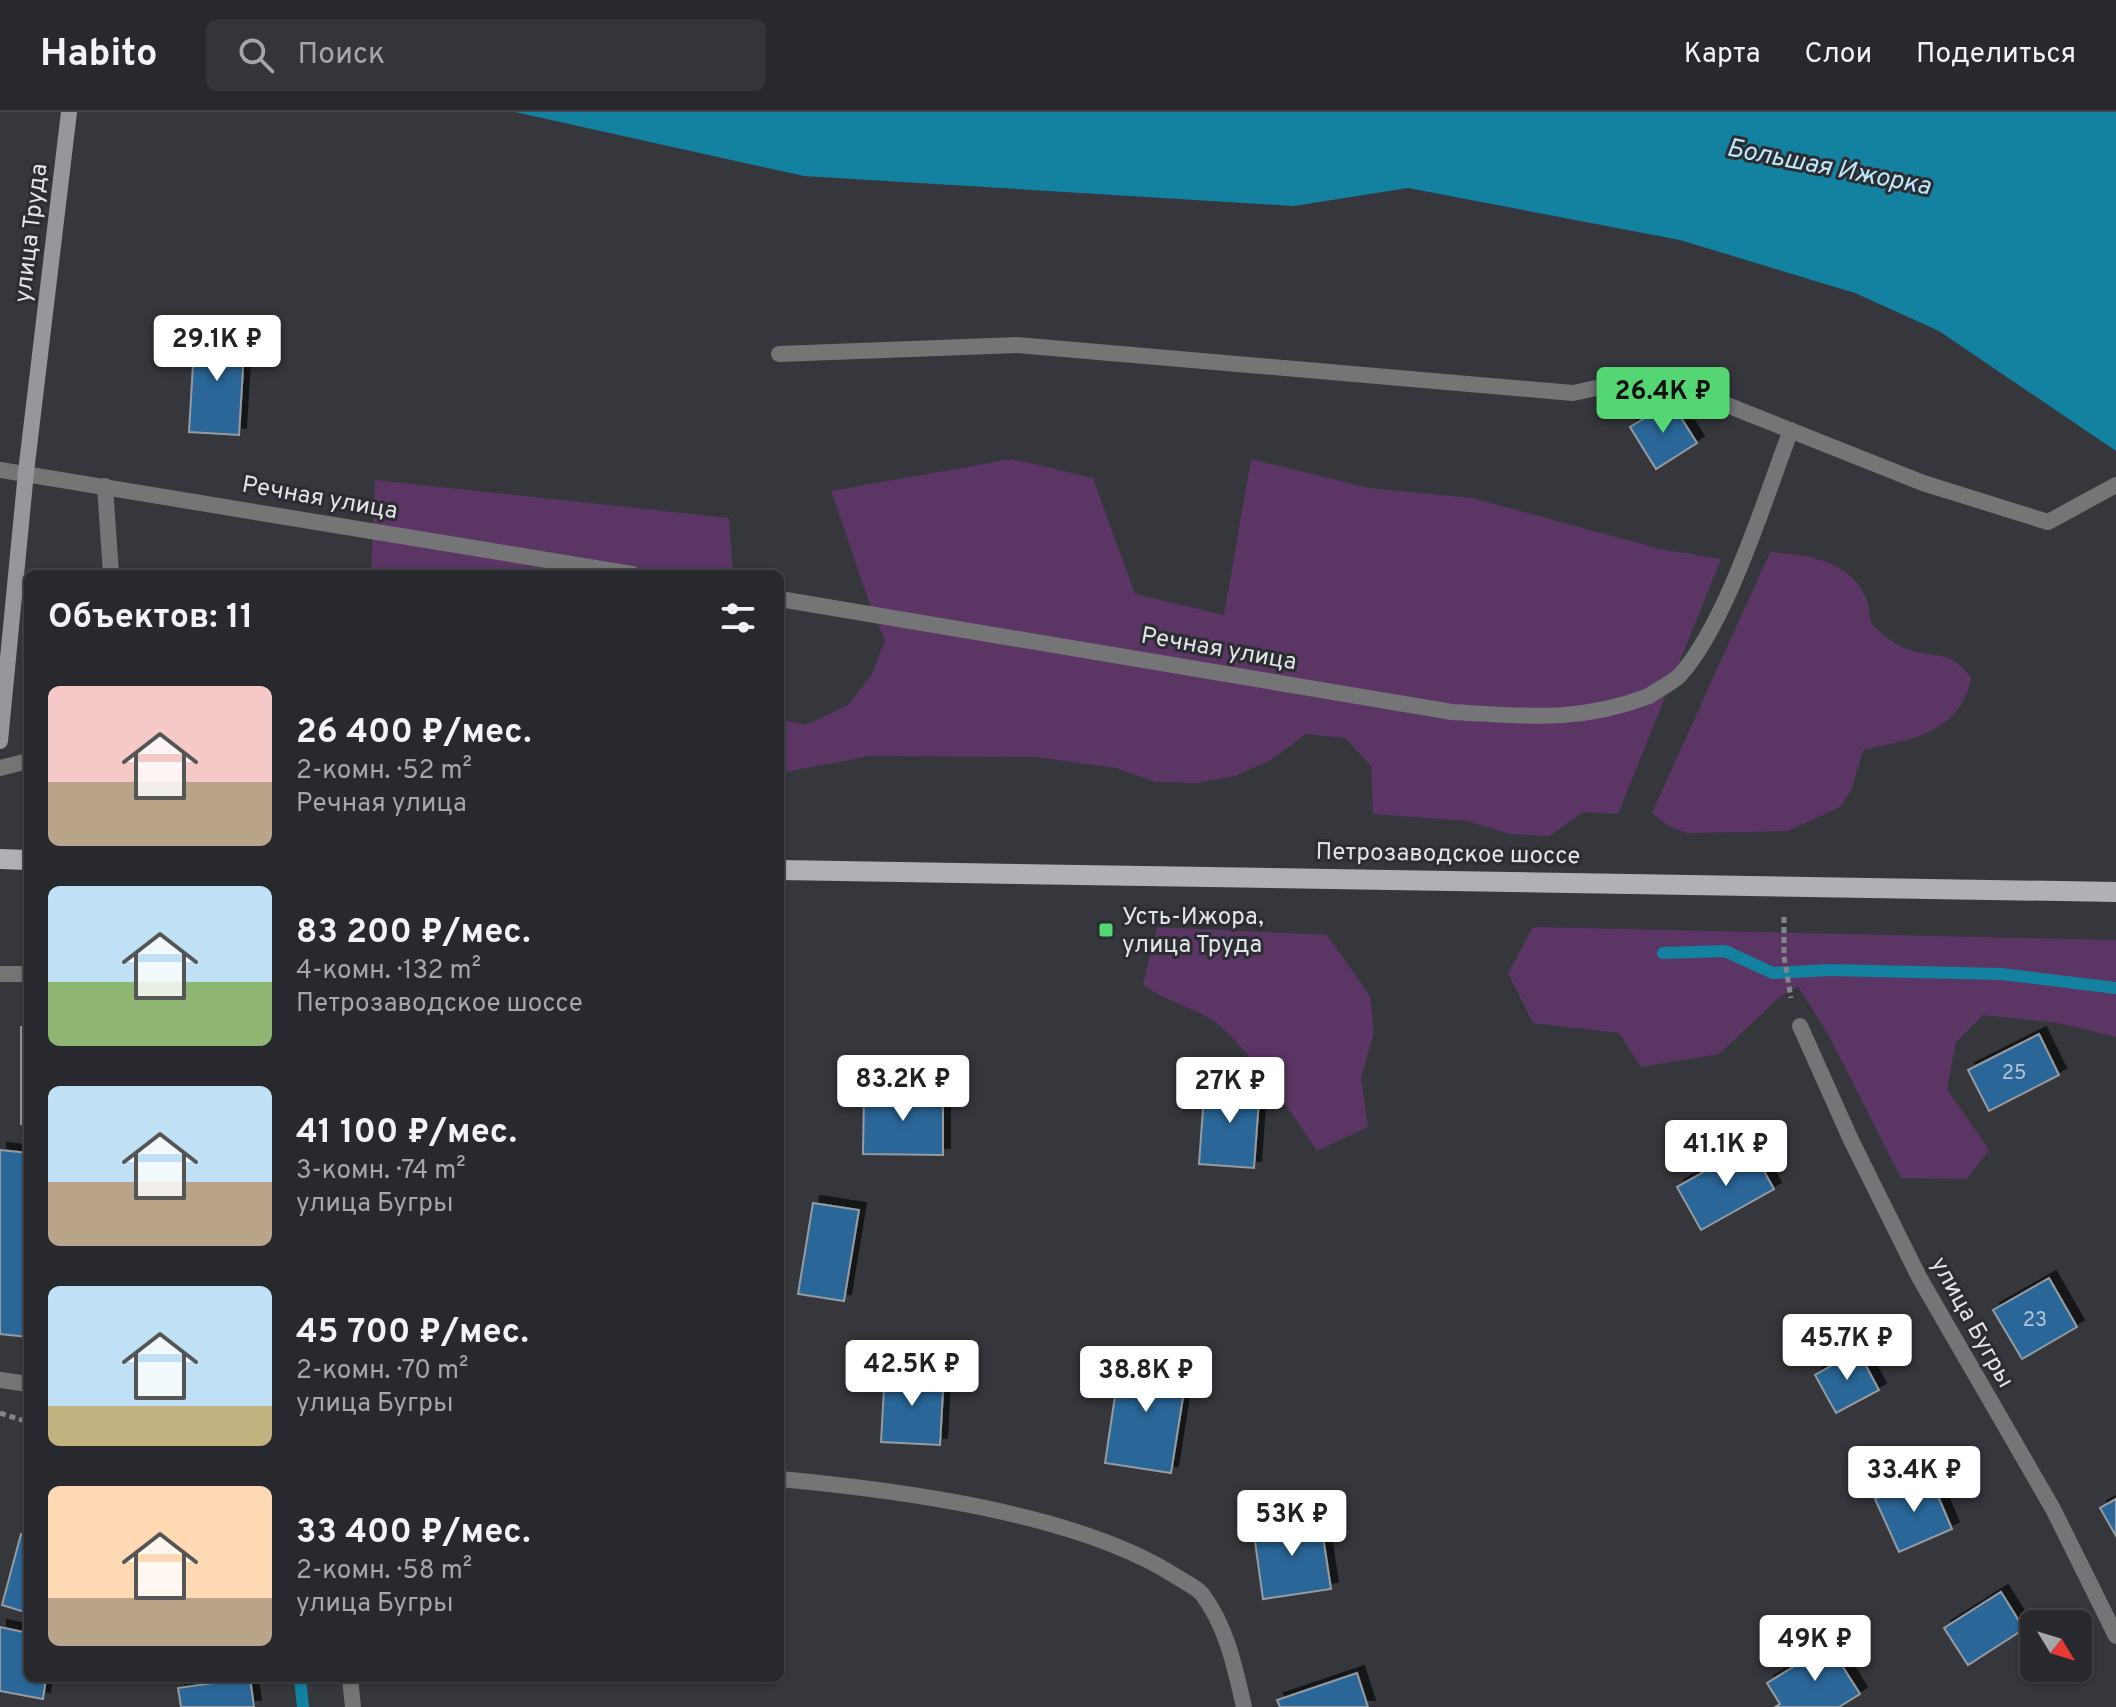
<!DOCTYPE html>
<html lang="ru">
<meta charset="utf-8">
<style>
:root{--surface:#28292e;--page:#34353a;--text:#f1f3f6;--muted:#a5a6aa;--line:#44454a;--accent:#54d672}
body{margin:0;font-family:Overpass,sans-serif;background:var(--page);color:var(--text);height:100vh;display:flex;flex-direction:column;font-size:30px;white-space:nowrap}
*{box-sizing:border-box;margin:0}
p{font-size:26px;color:var(--muted)}
.icon{flex:none;width:44px;height:44px;fill:none;stroke:currentColor;stroke-width:2;stroke-linecap:round;stroke-linejoin:round}
.map{position:relative;flex:1;overflow:hidden}
.side{position:absolute;left:24px;top:458px;width:760px;height:1112px;display:flex;flex-direction:column;background:var(--surface);border-radius:12px;box-shadow:0 2px 6px #0004,0 0 0 2px var(--line)}
.side>*{flex:none}
.needle{width:52px;rotate:128deg}
.controls{position:absolute;left:2020px;top:1498px;display:grid;gap:16px}
.controls a{display:grid;place-items:center;width:72px;height:72px;border-radius:12px;background:var(--surface);box-shadow:0 2px 6px #0004,0 0 0 2px var(--line);font-size:40px}
.price{position:absolute;translate:-50% -68px;padding:0 18px;border-radius:8px;background:#fff;color:#222;font-size:26px;line-height:52px;filter:drop-shadow(0 2px 4px #0008)}
.price::after{content:'';position:absolute;left:50%;top:48px;width:24px;height:18px;margin-left:-12px;background:inherit;clip-path:polygon(0 0,100% 0,50% 100%)}
.price.on{background:var(--accent);color:#111}
ul{padding:0;list-style:none}
li{display:flex;align-items:center;gap:24px;height:200px;padding:0 24px}
li span{display:grid;place-items:center;flex:none;width:224px;height:160px;border-radius:12px;color:#555}
li>.icon{margin-inline-start:auto}
span .icon{width:96px;height:96px;fill:#fffc;stroke-width:1}
li b{font-size:34px}
h2{display:flex;justify-content:space-between;align-items:center;height:96px;padding:0 24px;font-size:34px}
header{display:flex;align-items:center;gap:48px;box-sizing:border-box;height:112px;padding:0 40px;background:var(--surface);border-bottom:2px solid var(--line)}
header strong{font-size:38px}
nav{display:flex;gap:44px;margin-inline-start:auto;font-size:28px}
.search{width:560px;height:72px;background:var(--page);display:flex;align-items:center;gap:20px;box-sizing:border-box;padding:0 28px;border-radius:12px;color:var(--muted);font-size:30px}
.map>svg:first-child{display:block}
</style>
<header>
<strong>Habito</strong>
<div class="search"><svg class="icon" aria-label="search" viewBox="0 0 24 24"><circle cx="10" cy="10" r="6"/><path d="M15 15l6 6"/></svg>Поиск</div>
<nav><a>Карта</a><a>Слои</a><a>Поделиться</a></nav>
</header>
<div class="map">
<svg width="2116" height="1595" viewBox="0 0 2116 1595">
<defs>
<filter id="shadow"><feDropShadow dx="7" dy="-7" stdDeviation="0" flood-color="#0009"/></filter>
</defs>
<rect width="100%" height="100%" fill="#35373d"/>
<path fill="#5b3664" d="M1012 347 1093 366 1135 482 1224 503 1251 347 1369 376 1472 386 1660 437 1721 447 1618 702 1583 700 1550 724 1510 722 1467 709 1373 702 1371 654 1345 626 1306 622 1271 648 1235 664 1197 671 1155 670 1116 656 1035 645 870 644 780 661V607L806 613 848 593 872 562 885 528C863 480 849 428 831 379Z
M375 368 729 406 733 462H371Z
M1770 440C1809 443 1853 448 1868 491 1870 497 1869 504 1871 510 1876 518 1891 529 1900 534 1929 548 1947 534 1971 565 1962 621 1909 628 1863 638L1852 677 1840 695 1788 719 1687 721 1668 714 1652 701Z
M1157 815 1327 823 1370 884 1374 921 1361 965 1368 1015 1317 1039C1293 1004 1243 926 1209 906 1186 893 1164 889 1143 872Z
M1533 815 2116 828V925L2058 911 1983 903 1956 930 1947 977 1989 1038 1967 1067 1901 1066 1829 924 1798 874 1780 885 1719 942 1641 955 1619 921 1533 911 1508 861Z"/>
<path fill="#1282a0" d="M515 0H2116V339L1939 219 1855 181 1680 128 1408 76 1294 94 804 64Z"/>
<g fill="none" stroke-linecap="round" stroke-linejoin="round">
<path stroke="#1282a0" stroke-width="12" d="M1663 841 1725 839 1773 861 1830 858 2001 862 2116 876
M300 1566 303 1595"/>
</g>
<path fill="#296697" stroke="#959ba1" stroke-width="2" filter="url(#shadow)" d="M195 219 245 223 239 323 189 320Z
M1671 290 1697 331 1656 357 1630 315Z
M21 915H28V1012H21Z
M2039 922 2059 963 1989 999 1968 958Z
M1205 970 1260 974 1254 1056 1199 1052Z
M864 979 943 980V1043L863 1042Z
M1750 1034 1774 1077 1701 1118 1677 1075Z
M0 1038 28 1041V1225L0 1222Z
M813 1091 859 1098 844 1189 798 1182Z
M2049 1166 2077 1215 2022 1247 1993 1198Z
M1858 1239 1879 1278 1836 1301 1815 1263Z
M1121 1244 1188 1254 1171 1361 1105 1351Z
M885 1258 944 1261 940 1333 881 1330Z
M1929 1363 1952 1417 1899 1440 1875 1387Z
M2116 1387V1424L2100 1396Z
M1320 1405 1331 1477 1263 1487 1253 1415Z
M21 1422 28 1424V1501L2 1493Z
M2001 1480 2024 1517 1968 1553 1944 1516Z
M0 1515 28 1521V1566H46L43 1587 0 1579Z
M1829 1533 1860 1582 1839 1595H1775L1780 1592 1767 1571Z
M1357 1561 1368 1595H1280L1277 1588Z
M250 1566 254 1595H181L178 1576Z"/>
<g fill="none" stroke-linecap="round" stroke-linejoin="round">
<path stroke="#84858a" stroke-width="5" stroke-dasharray="6 4" stroke-linecap="butt" d="M1784 805V845L1791 886
M0 1301 28 1310"/>
<path stroke="#757477" stroke-width="16" d="M779 242 1017 233 1573 281 1642 266 1722 291 1923 371 2048 410 2116 373
M105 374 111 462
M1649 584C1659 577 1672 571 1680 563 1727 511 1765 386 1791 318
M0 656 28 649
M0 862H28
M0 1268 28 1272"/>
<path stroke="#757477" stroke-width="16" d="M0 358 632 462
M780 487 1452 600C1526 604 1578 611 1649 584
M1800 914 1851 1028 1919 1165 2053 1397 2116 1524
M780 1367C898 1378 1078 1401 1177 1465 1185 1470 1196 1475 1202 1482 1227 1515 1235 1556 1244 1595
M350 1566 353 1595"/>
<path stroke="#97969b" stroke-width="16" d="M0 629 26 360 69 0"/>
<path stroke="#b1b0b6" stroke-width="20" d="M0 747 28 748
M780 758 2116 780"/>
</g>
<rect fill="#54d672" stroke="#2b2d33" stroke-width="3" x="1098" y="810" width="16" height="16" rx="4"/>
<g text-anchor="middle" stroke-width="6" stroke-linejoin="round" paint-order="stroke">
<g font-size="20" fill="#b4c4d4">
<text x="2014" y="967">25</text>
<text x="2035" y="1214">23</text>
</g>
<g font-size="24" fill="#e3e4e8" stroke="#2b2d33">
<text transform="translate(30 121) rotate(-83)" y="8">улица Труда</text>
<text transform="translate(320 385) rotate(10)" y="8">Речная улица</text>
<text transform="translate(1219 536) rotate(10)" y="8">Речная улица</text>
<text transform="translate(1448 741) rotate(1)" y="8">Петрозаводское шоссе</text>
<text transform="translate(1973 1210) rotate(61)" y="8">улица Бугры</text>
</g>
<g font-size="24" fill="#e3e4e8" stroke="#2b2d33" text-anchor="start">
<text x="1122" y="812">Усть-Ижора,<tspan x="1122" dy="28">улица Труда</tspan></text>
</g>
<g font-size="26" font-style="italic" fill="#bdeafb" stroke="#2b2d33">
<text transform="translate(1829 54) rotate(11)" y="9">Большая Ижорка</text>
</g>
</g>
</svg>
<div class="controls">
<a><svg class="needle" viewBox="-14 -14 28 28"><path d="M0-13l5 13h-10z" fill="#e53935"/><path d="M0 13l5-13h-10z" fill="#a5a6aa"/></svg></a>
</div>
<b class="price" style="left:217px;top:271px">29.1K ₽</b>
<b class="price on" style="left:1663px;top:323px">26.4K ₽</b>
<b class="price" style="left:903px;top:1011px">83.2K ₽</b>
<b class="price" style="left:1230px;top:1013px">27K ₽</b>
<b class="price" style="left:1726px;top:1076px">41.1K ₽</b>
<b class="price" style="left:1847px;top:1270px">45.7K ₽</b>
<b class="price" style="left:912px;top:1296px">42.5K ₽</b>
<b class="price" style="left:1146px;top:1302px">38.8K ₽</b>
<b class="price" style="left:1914px;top:1402px">33.4K ₽</b>
<b class="price" style="left:1292px;top:1446px">53K ₽</b>
<b class="price" style="left:1815px;top:1571px">49K ₽</b>
<section class="side">
<h2>Объектов: 11<svg class="icon" aria-label="filters" viewBox="0 0 24 24"><path d="M4 7h16M4 17h16"/><circle cx="9" cy="7" r="2"/><circle cx="15" cy="17" r="2"/></svg></h2>
<ul>
<li><span style="background:linear-gradient(#f6c9c9 60%,#b9a48a 0)"><svg class="icon" aria-label="home" viewBox="0 0 24 24"><path d="M3 11l9-7 9 7M6 9v11h12V9"/></svg></span><div><b>26 400 ₽/мес.</b><p>2-комн. · 52 m²</p><p>Речная улица</p></div></li>
<li><span style="background:linear-gradient(#bfe0f5 60%,#8fb573 0)"><svg class="icon" aria-label="home" viewBox="0 0 24 24"><path d="M3 11l9-7 9 7M6 9v11h12V9"/></svg></span><div><b>83 200 ₽/мес.</b><p>4-комн. · 132 m²</p><p>Петрозаводское шоссе</p></div></li>
<li><span style="background:linear-gradient(#bfe0f5 60%,#b9a48a 0)"><svg class="icon" aria-label="home" viewBox="0 0 24 24"><path d="M3 11l9-7 9 7M6 9v11h12V9"/></svg></span><div><b>41 100 ₽/мес.</b><p>3-комн. · 74 m²</p><p>улица Бугры</p></div></li>
<li><span style="background:linear-gradient(#bfe0f5 75%,#c2b280 0)"><svg class="icon" aria-label="home" viewBox="0 0 24 24"><path d="M3 11l9-7 9 7M6 9v11h12V9"/></svg></span><div><b>45 700 ₽/мес.</b><p>2-комн. · 70 m²</p><p>улица Бугры</p></div></li>
<li><span style="background:linear-gradient(#ffd9b3 70%,#b9a48a 0)"><svg class="icon" aria-label="home" viewBox="0 0 24 24"><path d="M3 11l9-7 9 7M6 9v11h12V9"/></svg></span><div><b>33 400 ₽/мес.</b><p>2-комн. · 58 m²</p><p>улица Бугры</p></div></li>
</ul>
</section>
</div>
